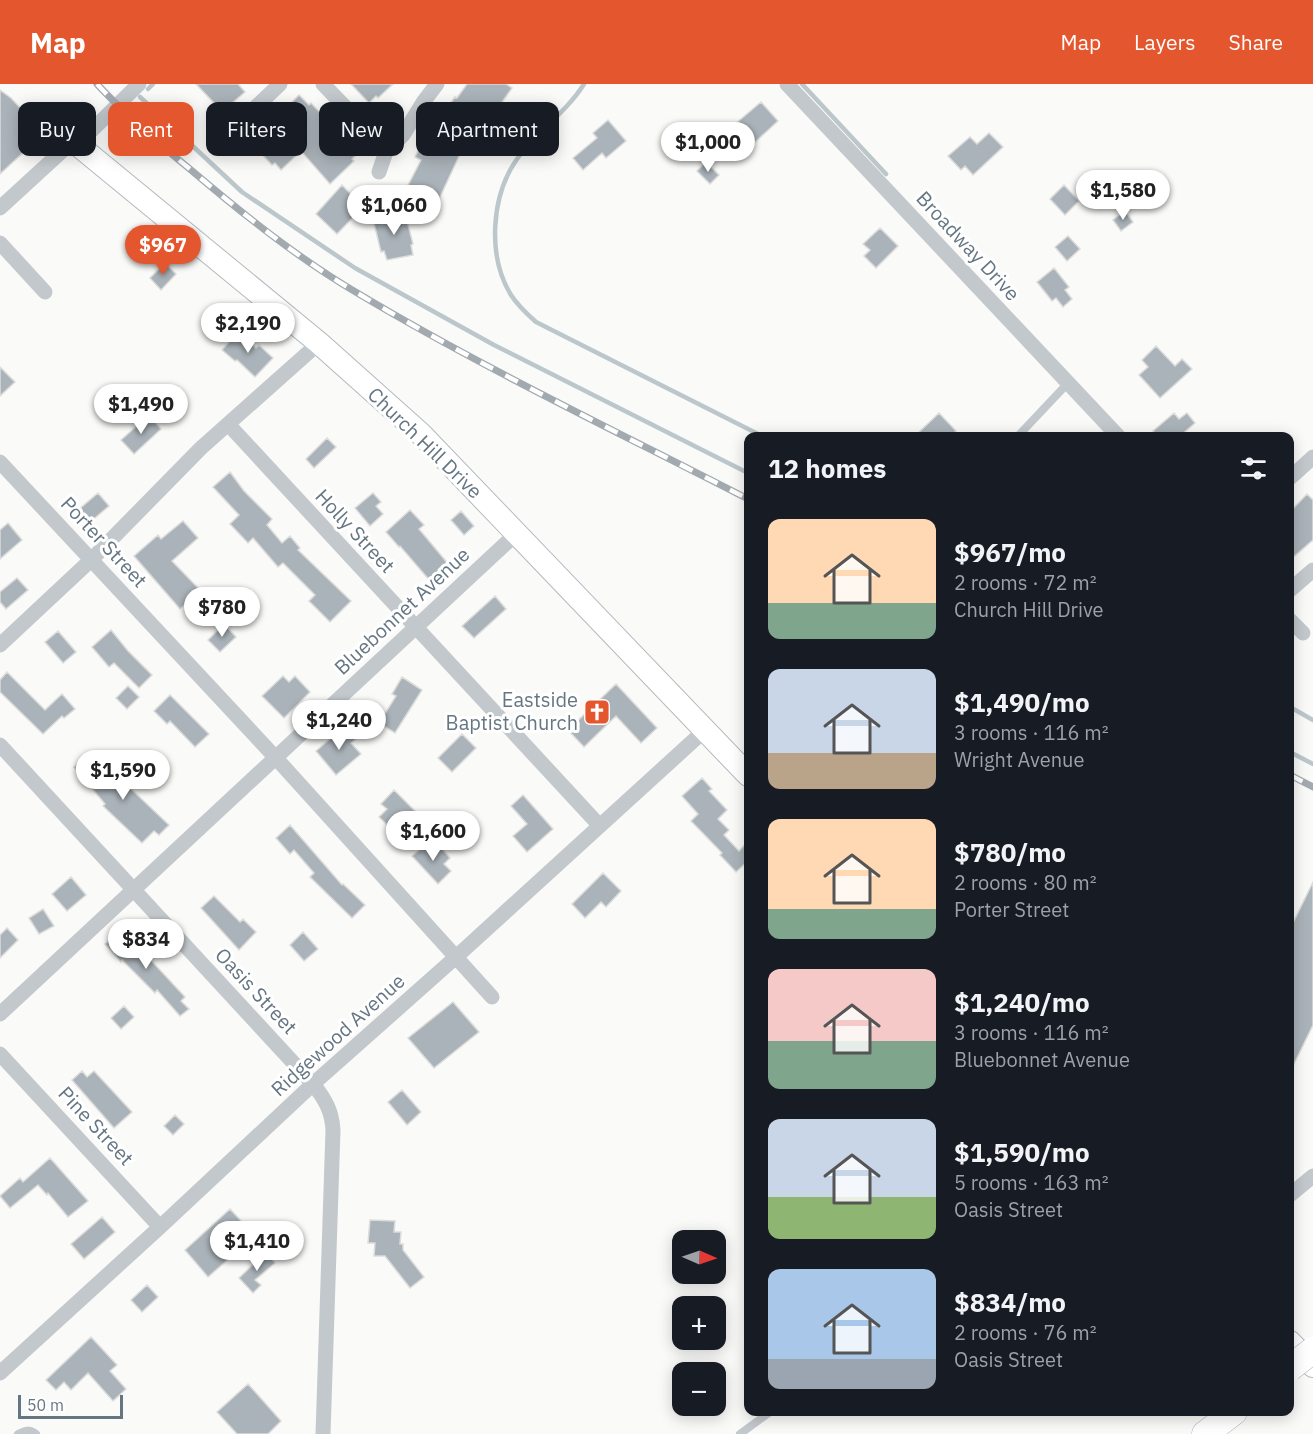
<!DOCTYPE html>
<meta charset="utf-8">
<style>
:root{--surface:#171b24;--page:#20242c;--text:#f1f3f6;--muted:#9ea1a6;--accent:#e4572e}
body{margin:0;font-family:"IBM Plex Sans",sans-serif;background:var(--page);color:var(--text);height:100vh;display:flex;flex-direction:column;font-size:22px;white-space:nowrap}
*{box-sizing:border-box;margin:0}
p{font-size:20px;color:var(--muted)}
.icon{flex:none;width:33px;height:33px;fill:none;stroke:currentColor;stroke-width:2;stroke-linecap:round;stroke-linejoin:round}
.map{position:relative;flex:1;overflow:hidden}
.sheet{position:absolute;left:744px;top:348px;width:550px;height:984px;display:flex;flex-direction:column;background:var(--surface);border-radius:12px;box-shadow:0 3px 15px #0003}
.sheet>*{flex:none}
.banner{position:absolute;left:18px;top:18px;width:570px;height:54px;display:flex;gap:12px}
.needle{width:39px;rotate:92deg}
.controls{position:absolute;left:672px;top:1146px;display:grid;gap:12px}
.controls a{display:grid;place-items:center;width:54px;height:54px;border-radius:12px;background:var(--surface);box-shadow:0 3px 15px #0003;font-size:30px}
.scale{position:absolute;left:18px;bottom:15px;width:105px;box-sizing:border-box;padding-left:6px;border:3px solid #657683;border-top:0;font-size:16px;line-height:21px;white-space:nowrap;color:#657683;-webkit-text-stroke:4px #fff;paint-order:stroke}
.price{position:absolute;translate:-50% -51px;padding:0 14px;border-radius:21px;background:#fff;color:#222;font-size:20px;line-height:39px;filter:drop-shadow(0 2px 3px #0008)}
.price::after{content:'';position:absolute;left:50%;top:36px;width:18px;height:14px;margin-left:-9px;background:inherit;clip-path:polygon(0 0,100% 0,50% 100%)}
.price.current{background:var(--accent);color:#fff}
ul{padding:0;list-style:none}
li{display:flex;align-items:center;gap:18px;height:150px;padding:0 24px}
li span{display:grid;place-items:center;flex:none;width:168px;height:120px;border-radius:12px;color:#555}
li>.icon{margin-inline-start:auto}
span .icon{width:72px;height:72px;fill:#fffc;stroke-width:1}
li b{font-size:26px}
h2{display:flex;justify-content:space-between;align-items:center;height:72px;padding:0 24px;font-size:26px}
.pill{padding:0 21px;border-radius:12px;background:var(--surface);box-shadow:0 3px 15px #0003;font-size:21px;line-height:54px}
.pill.current{background:var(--accent);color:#fff}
header{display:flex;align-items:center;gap:36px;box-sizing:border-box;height:84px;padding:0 30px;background:var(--accent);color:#fff}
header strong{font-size:28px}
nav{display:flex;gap:33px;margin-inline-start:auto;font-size:21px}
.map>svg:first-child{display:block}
</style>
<header>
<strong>Map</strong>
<nav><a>Map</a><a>Layers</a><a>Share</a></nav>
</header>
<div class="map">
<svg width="1313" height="1350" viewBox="0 0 1313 1350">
<rect width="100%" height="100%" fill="#fafaf8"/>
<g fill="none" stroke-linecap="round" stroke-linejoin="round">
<path stroke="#bbc7cb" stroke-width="4.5" d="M584 0C566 29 536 48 517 75 491 112 487 172 511 211 518 222 527 230 536 238L762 352
M802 0 886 90
M148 5 153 0
M140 13 242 108 355 184 494 261 748 389
M1290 623 1313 636
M1290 668 1313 680"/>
</g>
<path fill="#aab3b9" stroke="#dcdcda" stroke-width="1.5" d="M196 0H238L245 8 224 26 217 19 215 20Z
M351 0H393L378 14 376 12 369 19Z
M467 0H506L512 4 493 31 491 30 482 39 462 71 460 70 434 126 403 111 421 76 415 73 421 61H423L433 40 445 23 447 24 455 13 457 14Z
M0 6 11 14 35 40 42 33 51 43 0 90Z
M299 11 309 21 311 19 340 50 342 48 359 68 352 75 354 77 330 100 301 67 281 86 275 79 272 81 257 65 259 63 252 55 288 19 290 20Z
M761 18 778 37 753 60 735 40Z
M608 36 626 57 606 74 602 69 583 86 573 74 597 54 593 49Z
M989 49 1003 63 973 91 965 82 961 86 948 72 970 53 977 60Z
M706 78 719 91 710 100 697 87Z
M342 101 363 123 337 150 316 130Z
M1064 101 1079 117 1065 131 1050 115Z
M1125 127 1133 138 1121 147 1113 136Z
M405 129 413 160 411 161 413 171 387 176 384 167 381 168 373 135Z
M880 144 898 162 876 184 864 172 870 166 863 160Z
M1068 152 1080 165 1067 177 1055 163Z
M165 179 176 190 161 206 150 194Z
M1054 184 1069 203 1065 206 1072 215 1063 223 1056 214 1052 217 1037 198Z
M238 248 256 264 259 261 273 274 255 293 237 276 235 277 222 266Z
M1156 262 1175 282 1182 275 1192 285 1160 314 1139 291 1148 283 1142 276Z
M0 283 15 298 0 312Z
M939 329 956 347 951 352H915Z
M1174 329 1179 335 1187 329 1195 339 1180 352H1158L1153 347Z
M149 331 161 345 134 370 121 356Z
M327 354 336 363 314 384 306 375Z
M230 388 244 407 272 435 267 441 282 459 290 452 300 464 298 466 351 517 330 538 309 517 315 511 283 479 278 483 253 454 248 459 230 440 239 431 213 403Z
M98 409 109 422 89 439 78 426Z
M373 409 381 418 376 422 383 430 370 442 355 424Z
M1307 410 1313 416V456L1290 476V428Z
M410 426 424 441 419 445 450 482 431 498 400 462 399 463 386 448Z
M461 427 474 442 464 451 451 436Z
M183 437 198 454 172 477 200 506 180 525 134 472 158 451 161 455Z
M8 439 22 456 0 475V446Z
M17 494 28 506 6 525 0 518V508Z
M495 512 506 525 474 554 462 542Z
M224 540 236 553 220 568 208 556Z
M111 546 128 567 152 591 139 604 114 579 109 583 92 563Z
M58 547 76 568 63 579 45 558Z
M7 588 45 626 62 610 75 625 64 634 62 632 43 650 0 608V596Z
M283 592 289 598 295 592 310 608 284 634 262 612Z
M402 593 422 606 395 649 379 639 396 612 392 610Z
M616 600 657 644 641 659 616 632 584 663 568 646Z
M128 602 139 613 127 625 116 614Z
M170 611 209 650 195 663 170 637 167 640 154 627Z
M345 642 356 655 351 659 361 670 336 691 316 667Z
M462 650 476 664 452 688 438 674Z
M87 672 111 699 126 683 138 695 129 703 169 741 159 751 154 747 142 759 103 722 105 720 74 683Z
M702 694 712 705 709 707 727 726 718 735 729 746 724 751 739 767 748 757V777L736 788 720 771 722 769 691 737 698 730 682 712Z
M394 706 418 730 412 736 415 739 401 754 379 733 387 725 381 720Z
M523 711 553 745 527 768 513 752 527 740 511 722Z
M290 741 342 801 343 800 365 821 352 834 310 793 314 789 294 766 290 770 276 754Z
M425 761 431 768 439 761 450 774 444 780 451 787 438 800 412 772Z
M603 789 621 807 606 823 601 818 585 834 572 820Z
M71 793 86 811 67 827 52 810Z
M1313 798V941L1290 988V845Z
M214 812 240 838 243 835 256 848 239 866 201 824Z
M43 825 54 842 39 850 29 834Z
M7 844 18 856 0 874V851Z
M122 845 185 913 181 917 189 925 180 932 157 906 155 909 122 876 121 878 105 860Z
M303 848 318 865 304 877 290 861Z
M453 918 479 948 434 984 408 954Z
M124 922 134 933 121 945 111 934Z
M82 987 87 993 94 987 132 1028 114 1044 72 996Z
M402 1006 421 1028 407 1041 388 1018Z
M175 1031 184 1040 173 1051 164 1042Z
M50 1074 88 1117 68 1133 48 1109 47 1111 38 1101 10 1124 0 1112 20 1094 23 1098Z
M230 1125 255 1152 208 1193 185 1166Z
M102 1133 115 1148 84 1175 71 1160Z
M370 1136 395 1137 394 1148H401L400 1160H403V1166L424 1193 410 1204 385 1172H374L375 1159H368Z
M266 1168 275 1179 255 1196 261 1201 253 1209 239 1194Z
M147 1201 158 1213 142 1228 131 1216Z
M91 1253 117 1281 110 1287 126 1305 113 1317 88 1289 71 1306 64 1298 56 1306 46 1296Z
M248 1300 281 1337 268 1350H237L217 1328Z"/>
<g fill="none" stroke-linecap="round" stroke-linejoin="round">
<defs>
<path id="secondary" d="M73 57 319 259 422 351 748 691
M1290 1258 1313 1282"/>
<path id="primary" d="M1205 1350 1234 1328"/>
</defs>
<use href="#secondary" stroke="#b3babf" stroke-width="24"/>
<use href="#primary" stroke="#b5babe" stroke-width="27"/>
<path stroke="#c3c8cc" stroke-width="8" d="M1018 352 1068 299
M18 1350C26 1346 29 1345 36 1350
M740 1350 770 1328"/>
<path stroke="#c3c8cc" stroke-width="15" d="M323 0 375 54 389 59
M787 0 1118 352
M236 42 280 0
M379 88 389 59 399 55 403 51 424 17 437 0
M0 124 73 57 82 56 139 0
M0 159 45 208
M228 340 599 741
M0 378 275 673 492 913
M1290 394 1313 373
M1290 506 1313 486
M1290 536 1303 549
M0 561 92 475 201 364 319 259
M0 661 313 1000C325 1015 332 1027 333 1046L323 1350
M0 930 516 450
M0 970 160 1143
M1290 1111 1313 1092
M0 1289 160 1143 313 1000 456 873 705 646"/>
<use href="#secondary" stroke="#fff" stroke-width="22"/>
<use href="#primary" stroke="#fff" stroke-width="26"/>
<defs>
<path id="rail" d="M97 0C126 31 158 59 191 86 244 131 299 175 359 210 485 285 618 348 748 415
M1290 691 1313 703"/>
</defs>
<use href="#rail" stroke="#a2aab0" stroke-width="7"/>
<use href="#rail" stroke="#fff" stroke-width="4.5" stroke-dasharray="14" stroke-linecap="butt"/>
<defs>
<path id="primary-bridge" d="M1290 1284 1313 1266"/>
</defs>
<use href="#primary-bridge" stroke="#b5babe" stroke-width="27" stroke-linecap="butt"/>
<use href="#primary-bridge" stroke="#fff" stroke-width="26"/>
</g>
<defs>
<symbol id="church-square" viewBox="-11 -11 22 22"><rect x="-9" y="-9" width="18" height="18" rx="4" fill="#e4572e" stroke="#fff"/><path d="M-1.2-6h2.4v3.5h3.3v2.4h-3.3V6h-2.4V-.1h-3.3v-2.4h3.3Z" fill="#fff"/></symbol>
</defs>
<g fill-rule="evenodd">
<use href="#church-square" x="582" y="613" width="30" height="30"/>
</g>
<g text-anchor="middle" stroke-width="6" stroke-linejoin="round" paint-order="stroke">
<g font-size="20" fill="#657683" stroke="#fff">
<text transform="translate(968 162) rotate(47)" y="7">Broadway Drive</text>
<text transform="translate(425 359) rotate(44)" y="7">Church Hill Drive</text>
<text transform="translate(355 447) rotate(47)" y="7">Holly Street</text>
<text transform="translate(104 458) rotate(47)" y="7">Porter Street</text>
<text transform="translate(402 527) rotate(-43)" y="7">Bluebonnet Avenue</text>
<text transform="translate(256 907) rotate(47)" y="7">Oasis Street</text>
<text transform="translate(338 951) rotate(-42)" y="7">Ridgewood Avenue</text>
<text transform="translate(96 1042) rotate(47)" y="7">Pine Street</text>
</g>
<g font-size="20" fill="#657683" stroke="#fff" text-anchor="end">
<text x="578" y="623">Eastside<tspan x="578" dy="23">Baptist Church</tspan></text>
</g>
</g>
</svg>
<div class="controls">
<a><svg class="needle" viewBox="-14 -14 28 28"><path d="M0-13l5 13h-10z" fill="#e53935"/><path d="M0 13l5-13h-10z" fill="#9ea1a6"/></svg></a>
<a>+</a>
<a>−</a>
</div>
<div class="scale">50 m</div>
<b class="price" style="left:708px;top:89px">$1,000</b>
<b class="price" style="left:1123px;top:137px">$1,580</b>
<b class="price" style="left:394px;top:152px">$1,060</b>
<b class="price current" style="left:163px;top:192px">$967</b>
<b class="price" style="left:248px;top:270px">$2,190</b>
<b class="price" style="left:141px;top:351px">$1,490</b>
<b class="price" style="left:222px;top:554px">$780</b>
<b class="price" style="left:339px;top:667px">$1,240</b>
<b class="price" style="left:123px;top:717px">$1,590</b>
<b class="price" style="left:433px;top:778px">$1,600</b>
<b class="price" style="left:146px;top:886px">$834</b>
<b class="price" style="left:257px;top:1188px">$1,410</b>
<div class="banner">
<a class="pill">Buy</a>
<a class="pill current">Rent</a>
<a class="pill">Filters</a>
<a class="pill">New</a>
<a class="pill">Apartment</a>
</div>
<section class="sheet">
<h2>12 homes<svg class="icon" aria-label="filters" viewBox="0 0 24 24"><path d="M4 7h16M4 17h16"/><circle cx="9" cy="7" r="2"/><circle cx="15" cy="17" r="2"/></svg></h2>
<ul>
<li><span style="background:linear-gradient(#ffd9b3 70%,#7fa58c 0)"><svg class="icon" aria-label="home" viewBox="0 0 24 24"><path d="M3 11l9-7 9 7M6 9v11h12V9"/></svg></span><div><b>$967/mo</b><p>2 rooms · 72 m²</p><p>Church Hill Drive</p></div></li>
<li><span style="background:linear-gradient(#c9d6e8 70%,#b9a48a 0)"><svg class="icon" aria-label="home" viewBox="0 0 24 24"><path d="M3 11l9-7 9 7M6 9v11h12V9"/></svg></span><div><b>$1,490/mo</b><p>3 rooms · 116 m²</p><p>Wright Avenue</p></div></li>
<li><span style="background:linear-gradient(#ffd9b3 75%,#7fa58c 0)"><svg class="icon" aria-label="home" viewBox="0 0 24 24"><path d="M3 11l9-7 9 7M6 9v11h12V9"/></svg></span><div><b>$780/mo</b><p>2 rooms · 80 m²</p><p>Porter Street</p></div></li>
<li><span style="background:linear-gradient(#f6c9c9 60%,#7fa58c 0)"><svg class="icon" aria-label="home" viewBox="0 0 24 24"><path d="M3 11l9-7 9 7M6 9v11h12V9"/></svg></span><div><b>$1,240/mo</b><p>3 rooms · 116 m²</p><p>Bluebonnet Avenue</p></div></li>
<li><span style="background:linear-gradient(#c9d6e8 65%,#8fb573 0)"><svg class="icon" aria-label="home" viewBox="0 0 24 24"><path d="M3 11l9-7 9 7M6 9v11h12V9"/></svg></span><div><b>$1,590/mo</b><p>5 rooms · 163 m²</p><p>Oasis Street</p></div></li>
<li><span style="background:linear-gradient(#a9c7e8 75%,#9aa5b1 0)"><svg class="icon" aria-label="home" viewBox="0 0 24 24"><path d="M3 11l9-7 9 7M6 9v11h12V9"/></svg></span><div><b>$834/mo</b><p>2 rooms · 76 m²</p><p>Oasis Street</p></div></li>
</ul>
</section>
</div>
